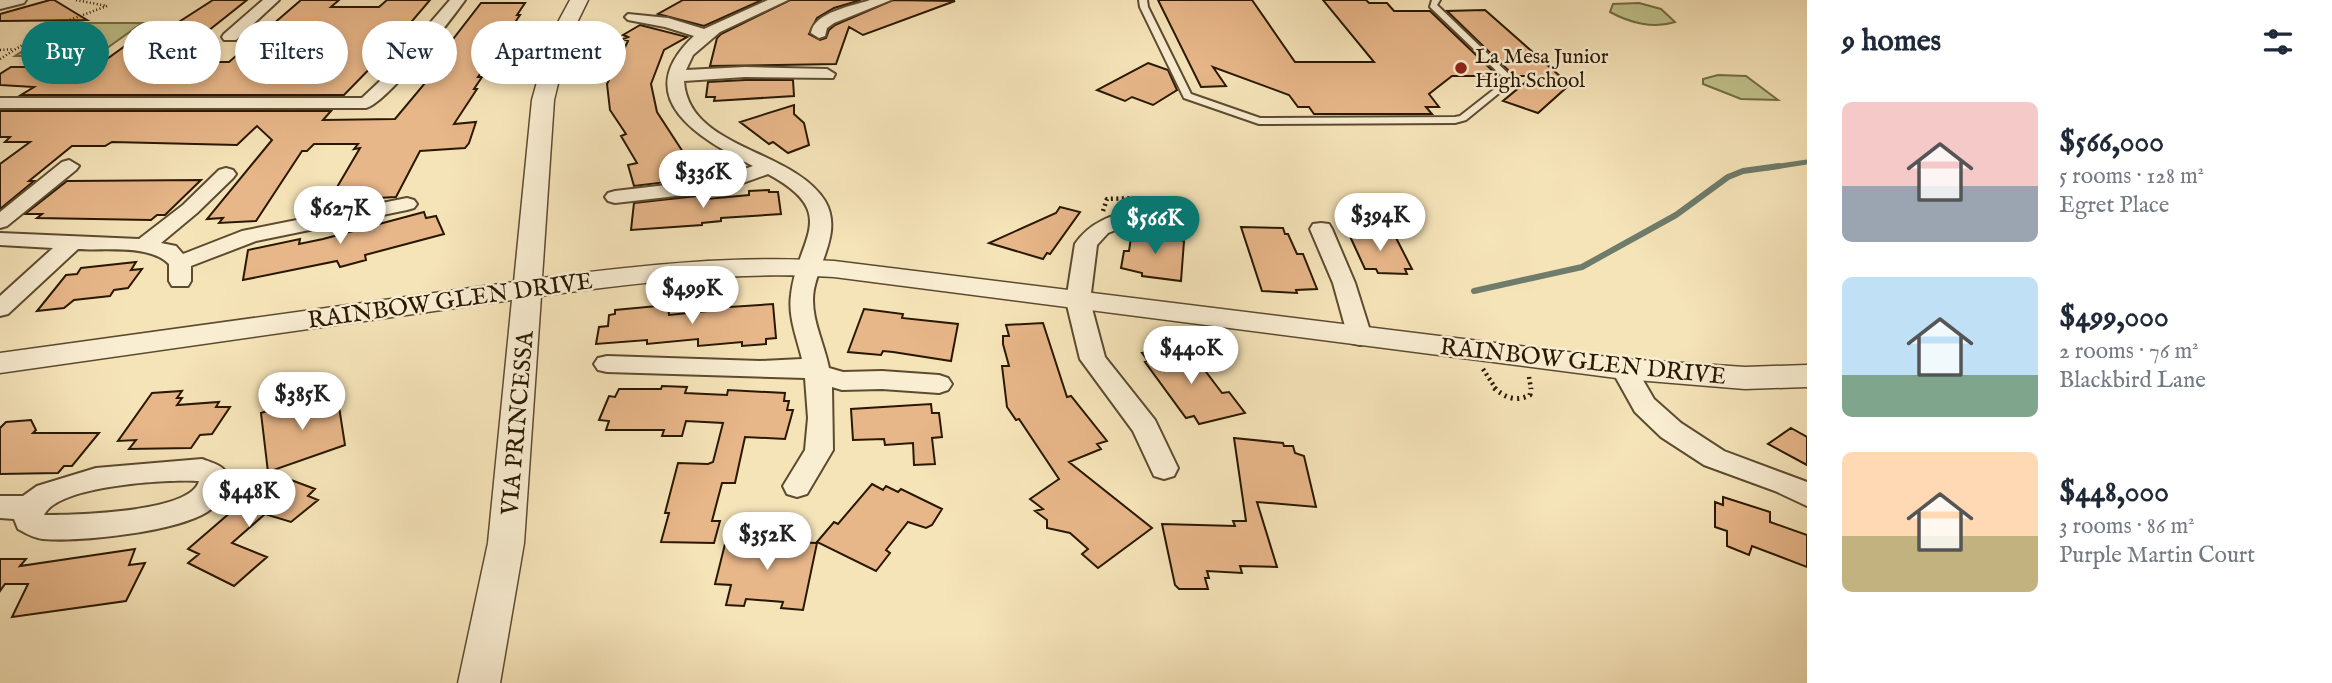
<!DOCTYPE html>
<meta charset="utf-8">
<style>
:root{--surface:#fff;--page:#f2f2f3;--text:#1f2937;--muted:#747a83;--accent:#0f766e}
body{margin:0;font-family:"IM FELL English",serif;background:var(--page);color:var(--text);height:100vh;display:flex;flex-direction:column;font-size:26px;white-space:nowrap}
*{box-sizing:border-box;margin:0}
p{font-size:23px;color:var(--muted)}
.icon{flex:none;width:38px;height:38px;fill:none;stroke:currentColor;stroke-width:2;stroke-linecap:round;stroke-linejoin:round}
.map{position:relative;flex:1;overflow:hidden}
.side{display:flex;flex-direction:column;background:var(--surface);width:525px}
.side>*{flex:none}
.hud{position:absolute;left:21px;top:21px;width:665px;height:63px;display:flex;gap:14px}
.price{position:absolute;translate:-50% -60px;padding:0 16px;border-radius:24px;background:#fff;color:#222;font-size:23px;line-height:46px;filter:drop-shadow(0 2px 4px #0008)}
.price::after{content:'';position:absolute;left:50%;top:42px;width:21px;height:16px;margin-left:-10px;background:inherit;clip-path:polygon(0 0,100% 0,50% 100%)}
.price.current{background:var(--accent);color:#fff}
ul{padding:0;list-style:none}
li{display:flex;align-items:center;gap:21px;height:175px;padding:0 35px}
li span{display:grid;place-items:center;flex:none;width:196px;height:140px;border-radius:10px;color:#555}
li>.icon{margin-inline-start:auto}
span .icon{width:84px;height:84px;fill:#fffc;stroke-width:1}
li b{font-size:30px}
h2{display:flex;justify-content:space-between;align-items:center;height:84px;padding:0 35px;font-size:30px}
.chip{padding:0 24px;border-radius:32px;background:var(--surface);box-shadow:0 4px 10px #0003;font-size:24px;line-height:63px}
.chip.current{background:var(--accent);color:#fff}
main{display:flex;flex:1;min-height:0}
.map>svg:first-child{display:block}
</style>
<main>
<div class="map">
<svg width="1807" height="683" viewBox="0 0 1807 683">
<rect width="100%" height="100%" fill="#f6e4b9"/>
<filter id="stains"><feTurbulence type="fractalNoise" baseFrequency=".00286" numOctaves="4"/><feColorMatrix values="0 0 0 0 .2 0 0 0 0 .09 0 0 0 0 .02 0 0 0 .5 -.17"/></filter>
<radialGradient id="worn" r=".72"><stop offset=".6" stop-color="#630" stop-opacity="0"/><stop offset="1" stop-color="#630" stop-opacity=".3"/></radialGradient>
<path fill="#c0c38c" stroke="#746e46" stroke-width="2" d="M1639 3 1661 9 1675 22C1654 29 1630 23 1610 12L1613 4Z
M66 23H142L96 56H15Z
M1718 75 1746 76 1778 100 1741 99 1703 84V79Z"/>
<g fill="none" stroke-linecap="round" stroke-linejoin="round">
<path stroke="#6f7c6b" stroke-width="5" d="M1767 168 1807 162"/>
<path stroke="#6f7c6b" stroke-width="6" d="M1474 291 1582 267 1676 215 1728 177 1743 171 1779 166"/>
</g>
<path fill="#e7b689" stroke="#291801" stroke-width="2" d="M50 0H54L87 20 0 21V14Z
M213 0H247L169 62H229L301 0H339L331 7H379L387 0H430L384 54 344 95H21L34 87 0 85V74L11 67H32L36 64H100L154 25H174Z
M683 0H762L704 26 658 14Z
M790 0H861L834 8 817 18 809 34 820 40 826 38 829 30 835 25 893 0 955 1 863 35 849 27 836 64 710 66 717 38 721 34Z
M1158 0H1252L1295 62H1374L1323 0H1366L1369 3H1387L1394 11H1430L1498 76H1452L1429 94 1439 107H1426L1432 114H1314L1309 107H1298L1289 95 1213 67 1226 86 1201 87Z
M481 3H525L517 15H520L478 77H482L474 89H477L454 124 476 122 469 143 465 148 420 151 396 197 339 200 343 194H333L360 148 354 149 358 144H314L307 151H302L256 221 219 223 223 218 207 219 272 140 257 126 237 145 112 142 105 146H72L29 181H34L0 209V164L30 142H5L10 137H0V111H331L323 120 395 119 426 82 435 69H430Z
M1485 10 1570 85H1564L1567 87 1538 113 1503 101 1533 76H1514L1447 11Z
M640 25 687 37 664 50 651 84 657 112 683 152 689 151 699 178 634 186 628 165 637 163 621 136 626 134 610 110 607 84 628 41 623 39 628 37 623 35Z
M1148 63 1168 70 1177 90 1153 105 1132 97 1125 101 1097 90Z
M745 80H793L794 96 714 101 715 97H706L708 82Z
M794 105V114L804 123 809 145 788 153 773 142 769 144 740 122Z
M201 180 165 215H157L151 220 37 218 42 214H25L67 181Z
M769 190V192H778L781 214 721 218V221L702 223V225L631 230 634 203 706 195 707 199 749 195V191Z
M1060 207 1080 212 1050 254 1047 253 1043 259 989 243 1056 213Z
M424 212 426 218 436 216 444 234 365 255 366 260 340 267 337 261 243 280 248 250 300 239 299 244 323 239Z
M1241 227 1283 228 1285 234H1288L1297 254H1303L1317 289 1296 290 1297 293 1262 291Z
M1142 230 1170 234V238L1184 241 1181 281 1142 276V273L1121 268 1124 251H1129L1132 231 1142 233Z
M1348 232 1394 234 1412 269H1405L1407 274 1378 273 1376 269H1365Z
M136 262 131 270 142 269 128 288 114 290 110 296 74 300 64 308 37 311 66 275 77 274 81 268Z
M731 304 730 307 773 304 776 338 766 339V344L742 346V342L698 346V339L647 344V340L596 344 599 327 608 326 609 315 615 314V310L668 305 669 315 707 311V306Z
M864 309 903 314 902 318 958 324 951 361 893 352 883 351 881 355 848 352Z
M1043 323 1067 397 1071 396 1107 441 1097 444 1101 449 1069 462 1152 528 1098 568 1082 554 1088 549 1070 533 1047 528V520L1035 511 1043 509 1030 499 1059 479 1019 419 1016 420 1007 407 1002 366H1009L1003 344V336H1009L1006 325Z
M1179 346 1194 365 1200 364 1222 393 1229 392 1245 413 1199 424 1194 416 1186 418 1145 362 1148 361 1142 353Z
M662 386 687 387 685 393 727 395 728 390 785 393 784 401H789L787 410H793L785 439 745 437 735 483H722L712 521H720L714 543 661 542 669 513H665L678 463 708 464 713 462 723 423 686 421 682 436H662L664 430H606L609 421 599 420 609 396 615 397 619 389H661Z
M182 391 177 398H182L177 405 219 402 216 407H230L212 434 200 435 191 448 129 449 136 440 118 441 152 393Z
M337 394 345 445 268 472 261 413 292 403 293 408Z
M931 404 932 413H939L942 437 932 438 935 464 914 465 913 443 885 445 884 439 853 440 851 409Z
M31 420 36 430 33 433H99L72 466H64L58 473 0 474V428L6 422Z
M1791 428 1807 437V465L1768 444Z
M1234 438 1283 443 1284 446H1293L1295 453 1304 456 1316 507 1257 502 1277 567 1240 566 1242 573 1207 571 1209 578H1205L1208 589H1179L1175 585 1162 524 1235 526 1233 521H1246Z
M275 474 315 489 308 496 318 500 291 522 265 514 232 543 267 557 234 586 188 563 199 554 188 549Z
M872 484 883 490 886 486 898 492 901 489 942 509 932 525 926 528 908 522 886 550 890 553 876 571 817 542 834 522 838 524Z
M1723 497 1770 512V522L1807 535V567L1752 546 1749 555 1727 546V531L1715 527V502L1723 505Z
M726 540 817 543 803 610 781 608 783 602 746 599 744 606 726 605 731 585 715 584Z
M135 549 129 565 145 563 126 601 12 617 28 584H5L0 591V559H26L20 566Z"/>
<g fill="none" stroke-linecap="round" stroke-linejoin="round">
<defs>
<path id="service" d="M1139 0H1147L1148 7 1191 94 1260 118 1455 117 1460 116 1506 80 1430 7 1432 0H1440L1437 5 1515 80 1466 120 1455 123 1259 124 1184 98 1140 7Z"/>
<path id="minor" d="M0 0H26L24 3 0 9Z
M263 0H279L236 40H224L222 37 224 34Z
M450 0H465C450 21 387 103 366 108H0V98H362L379 82Z
M768 0H788L720 32 693 55 686 70 745 67 827 69 835 74 833 78 745 77 684 81C688 149 793 149 825 201 842 230 820 260 814 289 809 316 824 342 829 368L843 372 882 371 939 375 948 378 952 384 948 390 939 393 882 389 842 390 832 387 833 450 807 494 797 497 787 494 783 486 805 450 808 418 805 378 607 372 598 370 594 364 598 358 607 356 760 361 802 359C797 338 788 317 791 295 797 238 842 214 768 174L720 191 615 203 608 201 605 197 608 193 615 191 717 179 753 166C699 138 628 98 694 36L665 27 628 20 625 17 628 14 668 18 704 29Z
M870 0H891L834 23 827 28 825 36 819 38 811 33C814 12 853 6 870 0Z
M69 160 79 166 76 170 7 226 0 228V212L62 162Z
M226 168 233 170 236 174 233 178 197 213 161 243 176 246 183 254 242 231 407 198 414 200 417 204 414 208 407 210 256 241 191 266V281L188 286H172L169 281V264C149 244 105 251 78 249L8 314 0 316V296L53 248 0 245V233L139 239 183 205 219 170Z
M1137 209 1144 211 1147 215 1144 219 1108 233 1097 245 1090 301 1105 357 1155 420 1178 468 1174 476 1164 479 1154 476 1133 431 1080 359 1066 301 1075 244C1090 222 1112 215 1137 209Z
M1321 223 1329 224 1332 229 1355 283 1372 337 1369 343 1360 345 1351 343 1348 337 1333 283 1310 229 1313 224Z
M1624 360 1633 363 1654 399 1681 423 1724 451 1807 482V506L1775 491 1704 465 1661 437 1635 412 1611 369 1615 363Z
M202 459C213 463 230 467 227 481 224 495 219 504 207 512 175 532 81 542 43 539 34 538 25 533 18 529L14 519 0 518V496H23L37 486 96 468ZM199 481C191 513 73 515 44 515 58 485 168 479 199 481Z"/>
<path id="tertiary" d="M570 0H588L569 39 554 100 542 278C639 265 735 255 834 261L1624 359 1745 367 1807 365V387L1745 389 1624 379 834 277C735 271 639 282 541 296L524 543 500 683H458L488 543 512 300 0 373V353L514 282 532 100 549 39Z"/>
</defs>
<use href="#service" stroke="#5c4b2f" stroke-width="4"/>
<use href="#minor" stroke="#5c4b2f" stroke-width="4"/>
<use href="#tertiary" stroke="#5c4b2f" stroke-width="3"/>
<path stroke="#291801" stroke-width="2.5" stroke-dasharray="1 2.5" stroke-linecap="butt" d="M0 50 14 49
M0 59 51 27 107 6 76 0"/>
<path stroke="#291801" stroke-width="4.5" stroke-dasharray="2 3.5" stroke-linecap="butt" d="M1103 211 1107 199 1133 198
M1483 369 1496 389
M1529 377 1531 389"/>
<path stroke="#291801" stroke-width="5" stroke-dasharray="2 4.5" stroke-linecap="butt" d="M1494 388C1506 398 1516 402 1530 395L1531 388"/>
<use href="#service" fill="#f9edd2" fill-rule="evenodd"/>
<use href="#minor" fill="#f9edd2" fill-rule="evenodd"/>
<use href="#tertiary" fill="#f9edd2" fill-rule="evenodd"/>
</g>
<circle fill="#8f2418" stroke="#f9edd2" stroke-width="2.5" cx="1461" cy="68" r="7"/>
<g text-anchor="middle" stroke-width="5" stroke-linejoin="round" paint-order="stroke">
<g font-size="21" fill="#291801" stroke="#f9edd2" text-anchor="start">
<text x="1475" y="63">La Mesa Junior<tspan x="1475" dy="24">High School</tspan></text>
</g>
<g font-size="24" fill="#291801" stroke="#f9edd2">
<text transform="translate(450 300) rotate(-8)" y="8">RAINBOW GLEN DRIVE</text>
<text transform="translate(1583 361) rotate(6)" y="8">RAINBOW GLEN DRIVE</text>
<text transform="translate(517 423) rotate(-85)" y="8">VIA PRINCESSA</text>
</g>
</g>
<rect width="100%" height="100%" filter="url(#stains)"/>
<rect width="100%" height="100%" fill="url(#worn)"/>
</svg>
<b class="price" style="left:703px;top:210px">$336K</b>
<b class="price" style="left:340px;top:246px">$627K</b>
<b class="price" style="left:1380px;top:253px">$394K</b>
<b class="price current" style="left:1155px;top:256px">$566K</b>
<b class="price" style="left:692px;top:326px">$499K</b>
<b class="price" style="left:1191px;top:386px">$440K</b>
<b class="price" style="left:302px;top:432px">$385K</b>
<b class="price" style="left:249px;top:529px">$448K</b>
<b class="price" style="left:767px;top:572px">$352K</b>
<div class="hud">
<a class="chip current">Buy</a>
<a class="chip">Rent</a>
<a class="chip">Filters</a>
<a class="chip">New</a>
<a class="chip">Apartment</a>
</div>
</div>
<section class="side">
<h2>9 homes<svg class="icon" aria-label="filters" viewBox="0 0 24 24"><path d="M4 7h16M4 17h16"/><circle cx="9" cy="7" r="2"/><circle cx="15" cy="17" r="2"/></svg></h2>
<ul>
<li><span style="background:linear-gradient(#f6c9c9 60%,#9aa5b1 0)"><svg class="icon" aria-label="home" viewBox="0 0 24 24"><path d="M3 11l9-7 9 7M6 9v11h12V9"/></svg></span><div><b>$566,000</b><p>5 rooms · 128 m²</p><p>Egret Place</p></div></li>
<li><span style="background:linear-gradient(#bfe0f5 70%,#7fa58c 0)"><svg class="icon" aria-label="home" viewBox="0 0 24 24"><path d="M3 11l9-7 9 7M6 9v11h12V9"/></svg></span><div><b>$499,000</b><p>2 rooms · 76 m²</p><p>Blackbird Lane</p></div></li>
<li><span style="background:linear-gradient(#ffd9b3 60%,#c2b280 0)"><svg class="icon" aria-label="home" viewBox="0 0 24 24"><path d="M3 11l9-7 9 7M6 9v11h12V9"/></svg></span><div><b>$448,000</b><p>3 rooms · 86 m²</p><p>Purple Martin Court</p></div></li>
</ul>
</section>
</main>
